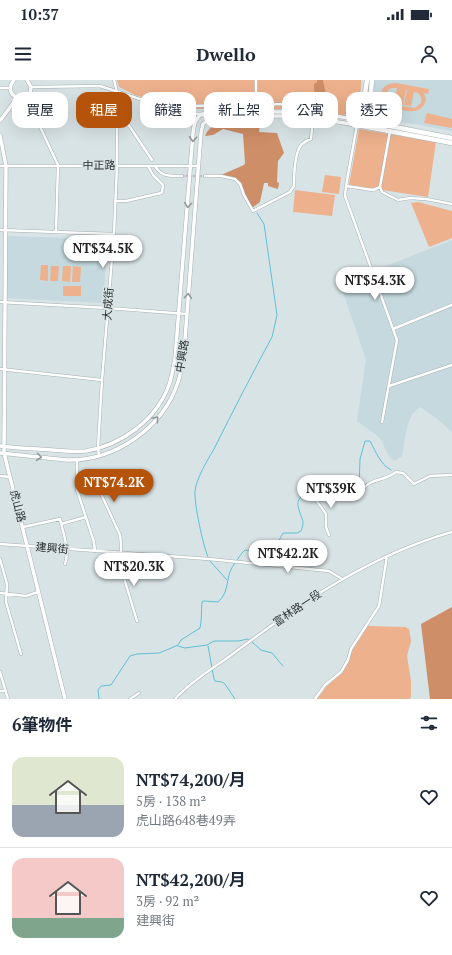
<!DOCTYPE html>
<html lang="zh-TW">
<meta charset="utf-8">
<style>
:root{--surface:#fff;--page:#f6f6f7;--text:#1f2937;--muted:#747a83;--line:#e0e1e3;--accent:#b45309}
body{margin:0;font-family:"PT Serif","Noto Sans TC",serif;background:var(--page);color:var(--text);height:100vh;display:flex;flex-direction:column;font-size:15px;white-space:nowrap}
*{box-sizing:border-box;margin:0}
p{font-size:13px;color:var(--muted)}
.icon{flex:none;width:22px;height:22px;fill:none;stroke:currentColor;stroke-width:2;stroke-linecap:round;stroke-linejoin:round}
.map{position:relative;height:619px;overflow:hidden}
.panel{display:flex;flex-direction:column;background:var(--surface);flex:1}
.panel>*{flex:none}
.banner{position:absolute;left:12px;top:12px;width:428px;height:36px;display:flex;gap:8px}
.price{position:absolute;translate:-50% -34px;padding:0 9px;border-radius:14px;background:#fff;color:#222;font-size:13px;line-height:26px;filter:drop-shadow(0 1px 2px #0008)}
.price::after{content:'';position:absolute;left:50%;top:24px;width:12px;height:9px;margin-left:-6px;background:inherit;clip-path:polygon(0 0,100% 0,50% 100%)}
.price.on{background:var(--accent);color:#fff}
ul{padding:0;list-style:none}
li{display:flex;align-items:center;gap:12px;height:100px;padding:0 12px}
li+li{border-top:1px solid var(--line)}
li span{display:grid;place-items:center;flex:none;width:112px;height:80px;border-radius:12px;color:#555}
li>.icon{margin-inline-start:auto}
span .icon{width:48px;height:48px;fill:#fffc;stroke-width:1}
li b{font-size:17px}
h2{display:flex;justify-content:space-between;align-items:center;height:48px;padding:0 12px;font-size:17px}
.tag{padding:0 14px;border-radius:12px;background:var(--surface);box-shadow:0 4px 16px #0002;font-size:14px;line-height:36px}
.tag.on{background:var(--accent);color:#fff}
.status{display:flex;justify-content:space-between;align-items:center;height:28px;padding:0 20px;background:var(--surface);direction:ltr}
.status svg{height:11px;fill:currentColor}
header{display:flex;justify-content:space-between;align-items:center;height:52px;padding:0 12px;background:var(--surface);font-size:18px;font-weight:700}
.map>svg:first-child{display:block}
</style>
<div class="status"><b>10:37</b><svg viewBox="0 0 49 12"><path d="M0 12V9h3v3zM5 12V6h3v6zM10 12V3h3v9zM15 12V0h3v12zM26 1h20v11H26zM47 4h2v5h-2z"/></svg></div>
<header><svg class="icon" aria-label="menu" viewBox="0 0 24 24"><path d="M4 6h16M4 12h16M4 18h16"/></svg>Dwello<svg class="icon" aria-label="person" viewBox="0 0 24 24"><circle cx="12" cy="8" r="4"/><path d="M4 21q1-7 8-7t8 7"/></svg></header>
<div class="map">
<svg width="452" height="619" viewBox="0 0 452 619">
<rect width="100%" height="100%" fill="#d8e3e6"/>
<path fill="#c5d9de" d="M374 0H452V51L376 37 373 33Z
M6 156 108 159 103 223 4 218Z
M452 160V352L435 337 420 327 412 334 407 347 402 376 395 381 390 378 380 358 371 351 357 341 366 279 340 204Z"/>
<path fill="#edb18d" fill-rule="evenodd" d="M117 0H361C362 12 358 25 353 36H349L299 29H187L154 21 135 15 119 7Z
M396 3 429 9 428 14 424 13 426 19C422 39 400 29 386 26 378 14 380 4 396 3ZM392 8H397L394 23 403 25 406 10H407L404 25 411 26 414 12C420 13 422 16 421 23L415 28C405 26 387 27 386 15L388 10Z
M427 33 452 39V48L424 43Z
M359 49 436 62 428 117 349 105Z
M325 95 341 97 339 114 322 112Z
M295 110 335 115 332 136 293 132Z
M418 122 452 131V158L429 167 411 123Z
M41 185H48V201L40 200Z
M51 186H59L58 201H50Z
M63 186H71L70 202 62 201Z
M73 186 81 187 80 202H72Z
M63 206H81V216H63Z
M368 546 405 547 409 549 411 561 407 576 411 601V616L410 619H317L327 606 339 595 345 587 349 575Z"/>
<path fill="#ce8e67" d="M317 0H323C323 4 326 10 325 14 323 22 319 20 320 31L299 29V26L307 27 308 29 315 28 314 4 317 2Z
M234 39H257L260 45 259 52 277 53 284 73 278 81 277 102 279 103 278 109 268 106V103H264L260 122 252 128C242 120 244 110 236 100L221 95 244 85 245 83 243 54 223 49 213 55 205 56C210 44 222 40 234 39Z
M452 527V619H430L421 544Z"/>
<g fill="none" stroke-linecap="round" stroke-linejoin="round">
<path stroke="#60bfd5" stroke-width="1" d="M355 416 359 409 360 379 365 361H370C376 372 380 384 391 390
M208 477C203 465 194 424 195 411 197 397 207 381 214 369 233 331 252 294 272 257L277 235 264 144 257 133
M209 480 227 500
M237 480 242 473 245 470C251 470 256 473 261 474 273 474 278 462 283 453H297L301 451C302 449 303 445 303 442 302 435 292 421 303 416 308 414 316 414 321 412
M252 562 261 570 272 573 283 586
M178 566 185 568 207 565 214 561H239L247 559 249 560
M208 566 214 599 215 601 222 602 225 604 235 619
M99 619 98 610 101 606 111 605 130 576 137 574 159 573 169 569 178 565 181 560 200 548C202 539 201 531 202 522L204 521 218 522C231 511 224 496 235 483"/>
<path stroke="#b6bfc2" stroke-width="2.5" stroke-dasharray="2.5 1" stroke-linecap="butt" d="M182 96H205"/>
<defs>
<path id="minor" d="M256 0V25
M31 7 100 6 183 33 202 34 208 40
M0 8H10
M26 17 58 85 56 152
M183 33 188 26 288 24 290 32 289 36
M118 35 121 38H124L152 80
M357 45 346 106 373 110 380 107 390 51
M0 86H199
M155 86C161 97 171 96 182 96
M205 96H221L235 99 240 104 244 115 253 131 290 112 294 106C294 96 294 72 302 64 304 62 308 60 311 59L313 38
M346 106 345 116 397 260 382 342
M380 107 382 112 398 120 410 118 426 119 452 124
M115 121H126L161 113 162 112 163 105 153 95 148 86
M0 150 113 154
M0 222 108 228 187 234
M393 249 452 225
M0 289 102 300
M389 306 452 285
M99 376 98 368 102 300 114 154 117 85V12L114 0
M77 380V410L94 462 95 471
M0 396 10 397
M77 401 94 402 97 405 120 455 121 464V488L137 541
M309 410 326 434V447L329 455
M313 416 327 412 349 418 357 417C362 412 364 406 370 403 379 398 386 400 396 392L403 393 414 404 430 396 452 395
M61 444 86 437
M23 447 60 439C63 452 70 471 65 484
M0 464 209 479 329 491 342 499
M0 479 7 504 6 522 21 574
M0 513 26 516 38 512
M0 592 8 619
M0 611H6
M130 619 139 613
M175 619C190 602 212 589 230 576 299 524 368 476 452 452
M315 619 325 605 341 592 348 580 351 569 379 526 387 476"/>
<path id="tertiary" d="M14 0C0 16 30 28 31 7L27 0
M0 41 17 18
M0 55 6 86 4 373 65 619
M0 366C17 368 35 369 52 370 63 371 75 372 86 371 122 365 156 340 169 305 172 297 173 288 175 279L193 53C194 45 195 38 202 34 212 30 226 32 236 32 281 31 325 32 369 42
M0 373 67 380C115 381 163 348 178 302 181 293 182 282 184 272L201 53 203 44 208 40 219 37 234 36H286L313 38 357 45"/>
<path id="primary" d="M369 42 452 58
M368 44 372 0
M357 45 452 63
M357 45 361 41 367 0"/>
</defs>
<use href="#minor" stroke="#a5b0b3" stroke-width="3.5"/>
<use href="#tertiary" stroke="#a5b0b3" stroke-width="4.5"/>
<use href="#primary" stroke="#a5b0b3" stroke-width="5.5"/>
<use href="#minor" stroke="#fff" stroke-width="2.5"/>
<use href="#tertiary" stroke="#fff" stroke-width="3.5"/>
<use href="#primary" stroke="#fff" stroke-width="4.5"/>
</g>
<defs><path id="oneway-chevron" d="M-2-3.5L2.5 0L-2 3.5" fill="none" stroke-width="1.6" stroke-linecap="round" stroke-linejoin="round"/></defs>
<g stroke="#969898">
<use href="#oneway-chevron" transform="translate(193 59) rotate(94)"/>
<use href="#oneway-chevron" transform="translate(188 125) rotate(95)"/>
<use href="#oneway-chevron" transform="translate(188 216) rotate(-85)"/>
<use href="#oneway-chevron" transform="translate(156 339) rotate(-50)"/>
<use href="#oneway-chevron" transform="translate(39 377) rotate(7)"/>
</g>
<g text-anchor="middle" stroke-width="3.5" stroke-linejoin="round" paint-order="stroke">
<g font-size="11" fill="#2c3132" stroke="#d8e3e6">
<text x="99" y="89">中正路</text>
<text transform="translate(108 224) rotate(-86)" y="4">大成街</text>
<text transform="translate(182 276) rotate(-81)" y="4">中興路</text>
<text transform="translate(18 426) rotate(76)" y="4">虎山路</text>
<text transform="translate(52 468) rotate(5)" y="4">建興街</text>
<text transform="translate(297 528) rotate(-34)" y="4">富林路一段</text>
</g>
</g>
</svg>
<b class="price" style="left:103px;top:189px">NT$34.5K</b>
<b class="price" style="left:375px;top:221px">NT$54.3K</b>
<b class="price on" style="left:114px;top:423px">NT$74.2K</b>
<b class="price" style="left:331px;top:429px">NT$39K</b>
<b class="price" style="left:288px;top:494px">NT$42.2K</b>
<b class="price" style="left:134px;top:507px">NT$20.3K</b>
<div class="banner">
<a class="tag">買屋</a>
<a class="tag on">租屋</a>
<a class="tag">篩選</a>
<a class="tag">新上架</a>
<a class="tag">公寓</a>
<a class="tag">透天</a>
</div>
</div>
<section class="panel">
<h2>6筆物件<svg class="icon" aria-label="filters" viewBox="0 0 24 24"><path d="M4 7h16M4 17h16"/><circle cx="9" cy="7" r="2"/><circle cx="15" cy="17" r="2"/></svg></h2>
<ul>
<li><span style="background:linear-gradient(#dfe7d0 60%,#9aa5b1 0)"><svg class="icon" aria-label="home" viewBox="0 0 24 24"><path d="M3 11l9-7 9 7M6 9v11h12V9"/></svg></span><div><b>NT$74,200/月</b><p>5房 · 138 m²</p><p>虎山路648巷49弄</p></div><svg class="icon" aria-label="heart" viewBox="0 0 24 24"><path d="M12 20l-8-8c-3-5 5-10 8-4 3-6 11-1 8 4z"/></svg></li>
<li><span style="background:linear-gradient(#f6c9c9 75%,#7fa58c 0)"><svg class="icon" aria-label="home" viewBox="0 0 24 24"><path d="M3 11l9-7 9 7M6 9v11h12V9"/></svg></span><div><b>NT$42,200/月</b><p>3房 · 92 m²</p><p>建興街</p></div><svg class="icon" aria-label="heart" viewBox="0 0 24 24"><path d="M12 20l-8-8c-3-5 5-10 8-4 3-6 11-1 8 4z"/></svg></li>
</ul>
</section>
